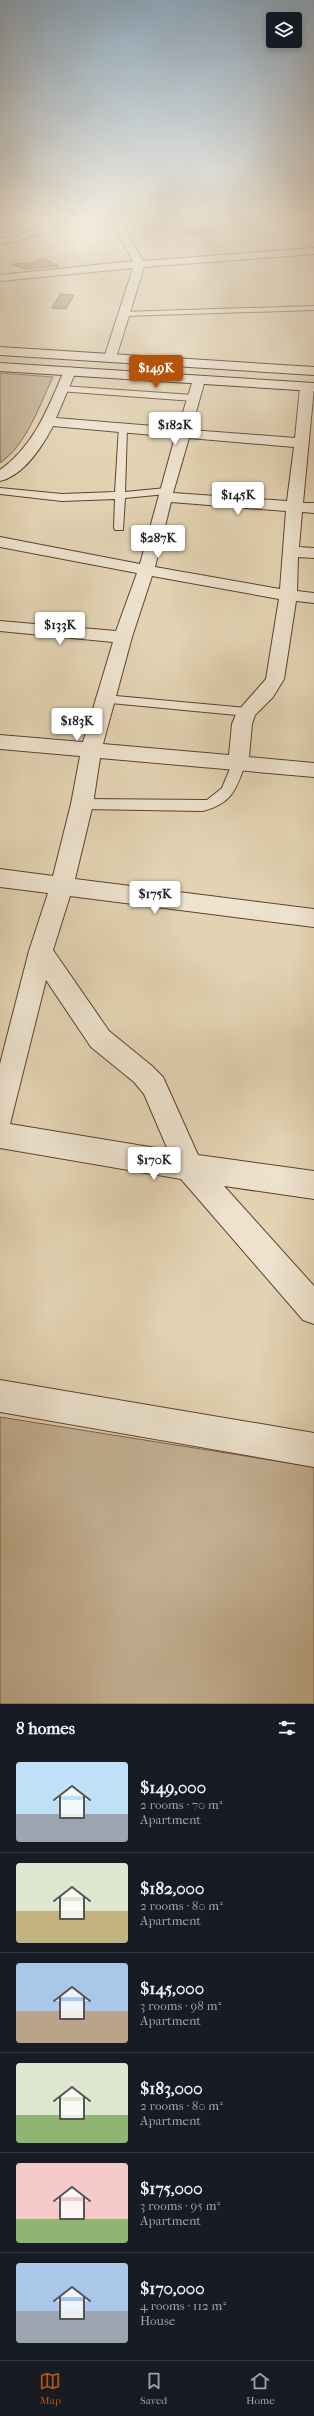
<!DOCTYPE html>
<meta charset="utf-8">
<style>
:root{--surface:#171b24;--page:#242831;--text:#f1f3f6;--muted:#9ea1a6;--line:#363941;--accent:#b45309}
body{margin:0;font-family:"IM FELL French Canon",serif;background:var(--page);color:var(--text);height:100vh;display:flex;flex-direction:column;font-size:15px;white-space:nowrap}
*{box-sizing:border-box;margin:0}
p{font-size:13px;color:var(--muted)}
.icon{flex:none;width:22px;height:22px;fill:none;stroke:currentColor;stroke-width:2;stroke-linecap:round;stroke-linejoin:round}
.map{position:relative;height:1704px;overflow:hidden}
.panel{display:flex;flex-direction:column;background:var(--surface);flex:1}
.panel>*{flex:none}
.tools{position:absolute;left:266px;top:12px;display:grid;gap:8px}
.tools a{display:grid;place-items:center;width:36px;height:36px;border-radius:4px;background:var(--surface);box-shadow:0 2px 6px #0003;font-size:20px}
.price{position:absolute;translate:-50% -34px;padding:0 9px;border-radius:4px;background:#fff;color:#222;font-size:13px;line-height:26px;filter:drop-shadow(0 1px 2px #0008)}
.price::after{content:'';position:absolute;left:50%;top:24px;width:12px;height:9px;margin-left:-6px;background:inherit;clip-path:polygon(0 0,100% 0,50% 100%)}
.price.current{background:var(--accent);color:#fff}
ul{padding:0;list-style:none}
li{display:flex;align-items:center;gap:12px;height:100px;padding:0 16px}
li+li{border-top:1px solid var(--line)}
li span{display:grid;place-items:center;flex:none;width:112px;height:80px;border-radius:4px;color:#555}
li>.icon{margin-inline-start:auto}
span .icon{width:48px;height:48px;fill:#fffc;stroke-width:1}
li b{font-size:17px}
h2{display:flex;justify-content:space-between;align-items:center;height:48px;padding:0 16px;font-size:17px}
.dock{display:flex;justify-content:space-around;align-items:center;height:56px;border-top:1px solid var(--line);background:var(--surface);font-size:11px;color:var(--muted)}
.dock a{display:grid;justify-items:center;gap:2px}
.dock .current{color:var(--accent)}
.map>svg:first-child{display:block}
</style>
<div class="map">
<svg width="314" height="1704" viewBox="0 0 314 1704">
<rect width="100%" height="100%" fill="#e3d3b3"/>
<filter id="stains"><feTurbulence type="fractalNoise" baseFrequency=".005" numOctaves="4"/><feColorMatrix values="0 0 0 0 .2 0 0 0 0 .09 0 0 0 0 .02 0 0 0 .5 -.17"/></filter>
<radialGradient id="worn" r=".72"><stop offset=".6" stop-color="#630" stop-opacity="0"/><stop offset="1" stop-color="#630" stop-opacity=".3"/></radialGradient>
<path fill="#c5b295" stroke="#7b624a" d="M0 373 53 377C39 406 27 444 0 463Z
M0 1417 314 1467V1704H0Z"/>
<path fill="#a69176" stroke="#775e47" d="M186 223 215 226 217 230 209 235H185L181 228Z
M43 258 59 266 25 269 12 264 30 263Z
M60 294 74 295 66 309 52 308Z"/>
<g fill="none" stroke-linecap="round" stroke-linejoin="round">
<path stroke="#6c523b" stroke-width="1" d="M190 222 188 232 205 231 206 229 201 226 200 222"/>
<defs>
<path id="lane" d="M314 306V310L123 316 119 314 123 312Z
M62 386 193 395 198 398 193 401 59 391 58 389Z
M119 426 127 428 125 492 166 488 171 491 166 494 125 498 123 530H115L114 528 115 499 62 501 0 494V488L62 494 115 492Z
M105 695 247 708 254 712 247 716 100 702 98 699 100 696Z
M239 757 246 762C236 789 233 803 203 811L82 809 77 808 75 804 77 800 82 799 207 800 222 788 234 759Z"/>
<path id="street" d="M72 222H87L0 245V239Z
M111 222H121L143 261 314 248V254L144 267 116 358 110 362 104 358 133 268 0 281V275L133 261Z
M297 222 314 223V229L298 224Z
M70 367 76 371 56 418 178 428 193 380 199 376 205 380 191 430 295 438 300 387 307 383 314 387 303 503H314V513L302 512 299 547 314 548V558L298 557 297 591 314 593V603L296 601 284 679 273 697 255 715 252 724 249 757 314 763V777L100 758 93 804 75 879 314 909V927L70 896 53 950 109 1031 152 1066 163 1077 198 1155 314 1171V1199L224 1186 314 1286V1324L303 1320 181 1179 0 1148V1064L29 951 48 893 0 887V869L53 876 71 804 80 756 0 749V735L83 742 113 642 0 631V621L116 631 137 573 0 547V537L140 564 175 437 53 426C42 447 23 476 0 481V470C34 446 48 408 64 371ZM189 438 294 447 287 501 173 493ZM171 502 286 511 280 589 155 567ZM152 576 279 599 266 679 237 712 232 724 229 755 103 744 132 637ZM46 980 91 1047 134 1082 144 1094 168 1150 10 1124Z
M0 1380 314 1433V1467L0 1412Z"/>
<path id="secondary" d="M0 347 314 367V375L0 355Z
M0 363 314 383V391L0 371Z"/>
</defs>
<use href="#lane" stroke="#5e422d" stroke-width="2"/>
<use href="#street" stroke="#5e422d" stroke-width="2"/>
<use href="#secondary" stroke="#311200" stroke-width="2"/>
<use href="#lane" fill="#ede2ce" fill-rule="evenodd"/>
<use href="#street" fill="#ede2ce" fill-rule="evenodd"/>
<use href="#secondary" fill="#ede2ce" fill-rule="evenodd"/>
</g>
<linearGradient id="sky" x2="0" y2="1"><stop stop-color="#8da6ba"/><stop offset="0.48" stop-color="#f2ebdd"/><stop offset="1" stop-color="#f2ebdd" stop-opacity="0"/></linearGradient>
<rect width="314" height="460" fill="url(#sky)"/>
<rect width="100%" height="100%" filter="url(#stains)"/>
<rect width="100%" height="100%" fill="url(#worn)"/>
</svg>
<div class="tools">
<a><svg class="icon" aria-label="layers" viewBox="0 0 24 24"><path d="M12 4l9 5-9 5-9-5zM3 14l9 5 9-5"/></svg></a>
</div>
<b class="price current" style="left:156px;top:389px">$149K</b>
<b class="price" style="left:175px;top:446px">$182K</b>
<b class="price" style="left:238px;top:516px">$145K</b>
<b class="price" style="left:158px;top:559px">$287K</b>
<b class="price" style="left:60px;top:646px">$133K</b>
<b class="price" style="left:77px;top:742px">$183K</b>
<b class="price" style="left:155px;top:915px">$175K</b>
<b class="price" style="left:154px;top:1181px">$170K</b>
</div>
<section class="panel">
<h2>8 homes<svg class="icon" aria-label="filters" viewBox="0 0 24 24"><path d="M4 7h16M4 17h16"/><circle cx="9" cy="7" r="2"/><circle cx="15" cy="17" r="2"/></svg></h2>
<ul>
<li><span style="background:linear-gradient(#bfe0f5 65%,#9aa5b1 0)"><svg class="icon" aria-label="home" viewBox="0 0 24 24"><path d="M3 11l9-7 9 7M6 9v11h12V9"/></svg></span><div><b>$149,000</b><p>2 rooms · 70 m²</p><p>Apartment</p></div></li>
<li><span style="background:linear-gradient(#dfe7d0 60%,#c2b280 0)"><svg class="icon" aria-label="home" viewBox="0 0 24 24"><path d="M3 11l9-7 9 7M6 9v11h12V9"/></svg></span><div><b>$182,000</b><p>2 rooms · 80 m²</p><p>Apartment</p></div></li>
<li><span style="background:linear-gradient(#a9c7e8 60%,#b9a48a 0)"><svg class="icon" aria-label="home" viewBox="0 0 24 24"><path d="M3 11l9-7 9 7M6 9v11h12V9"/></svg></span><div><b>$145,000</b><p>3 rooms · 98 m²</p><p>Apartment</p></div></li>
<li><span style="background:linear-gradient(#dfe7d0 65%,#8fb573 0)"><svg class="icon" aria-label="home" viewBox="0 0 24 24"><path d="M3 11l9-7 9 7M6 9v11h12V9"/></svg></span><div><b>$183,000</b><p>2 rooms · 80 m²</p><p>Apartment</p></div></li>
<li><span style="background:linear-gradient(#f6c9c9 70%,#8fb573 0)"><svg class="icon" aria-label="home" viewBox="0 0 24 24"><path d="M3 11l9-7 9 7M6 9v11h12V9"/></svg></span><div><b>$175,000</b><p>3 rooms · 95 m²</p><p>Apartment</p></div></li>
<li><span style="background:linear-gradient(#a9c7e8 60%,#9aa5b1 0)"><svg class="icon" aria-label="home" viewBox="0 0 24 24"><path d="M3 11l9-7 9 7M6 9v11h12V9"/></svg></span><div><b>$170,000</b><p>4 rooms · 112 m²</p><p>House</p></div></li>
</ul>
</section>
<nav class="dock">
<a class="current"><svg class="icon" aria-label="map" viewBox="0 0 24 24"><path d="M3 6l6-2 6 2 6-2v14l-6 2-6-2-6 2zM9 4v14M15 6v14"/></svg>Map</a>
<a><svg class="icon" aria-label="saved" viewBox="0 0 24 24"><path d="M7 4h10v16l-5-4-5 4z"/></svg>Saved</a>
<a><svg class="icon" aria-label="home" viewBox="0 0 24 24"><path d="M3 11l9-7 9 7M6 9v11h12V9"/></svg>Home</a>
</nav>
